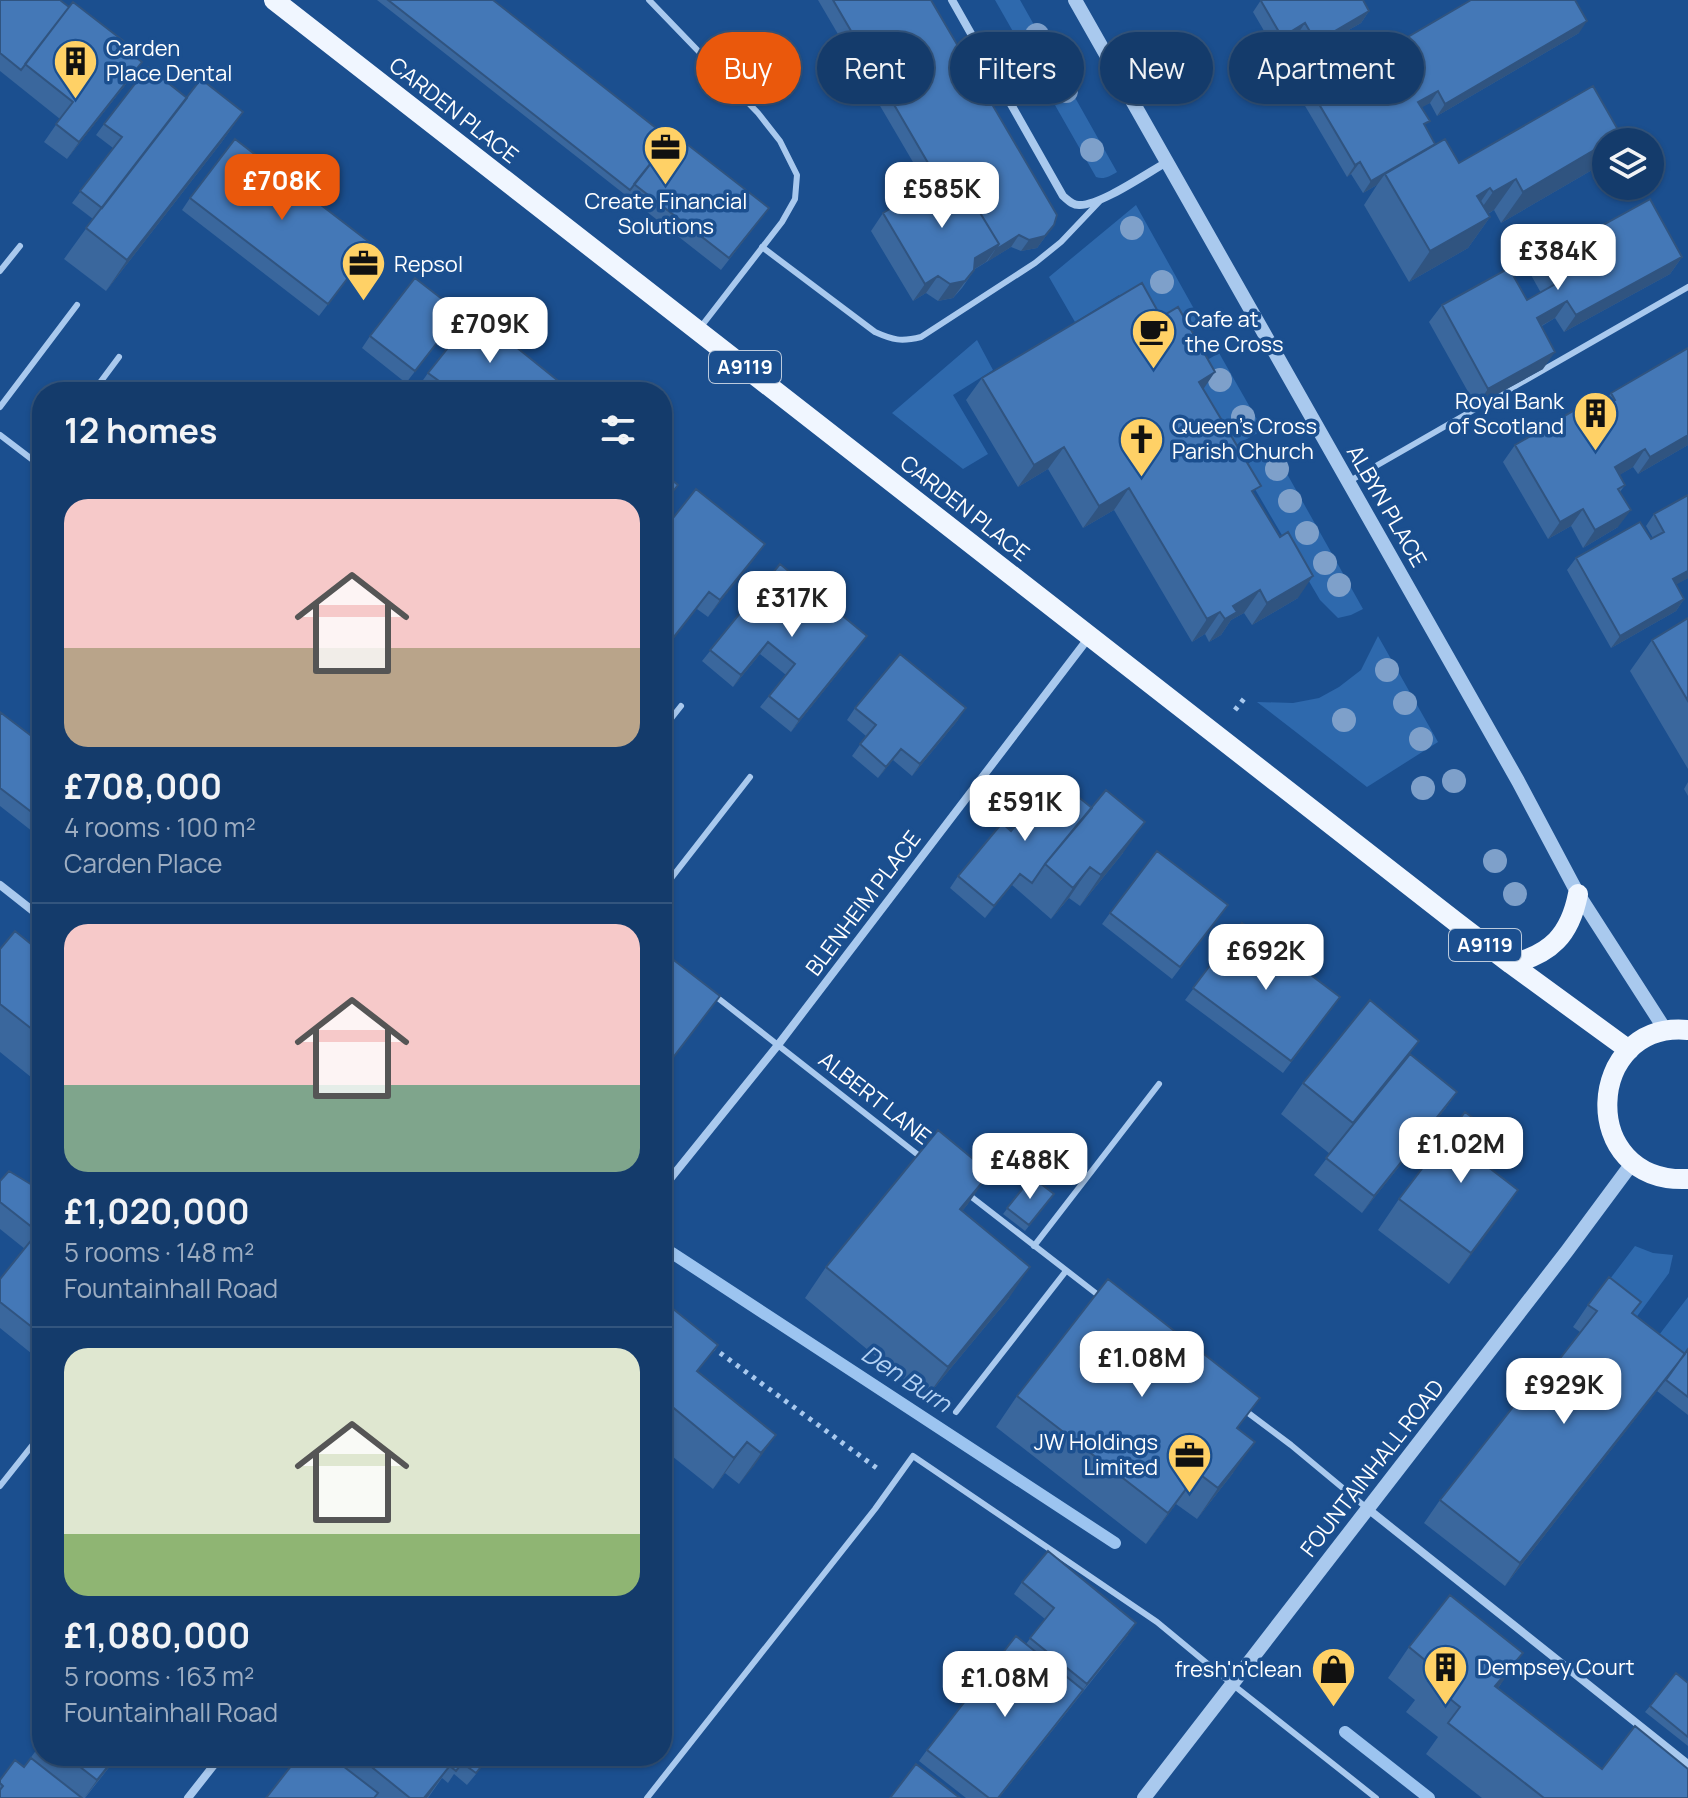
<!DOCTYPE html>
<meta charset="utf-8">
<style>
:root{--surface:#143b6b;--page:#214673;--text:#f1f3f6;--muted:#9dadc1;--line:#33557e;--accent:#ea580c}
body{margin:0;font-family:Manrope,sans-serif;background:var(--page);color:var(--text);height:100vh;display:flex;flex-direction:column;font-size:30px;white-space:nowrap}
*{box-sizing:border-box;margin:0}
p{font-size:26px;color:var(--muted)}
.icon{flex:none;width:44px;height:44px;fill:none;stroke:currentColor;stroke-width:2;stroke-linecap:round;stroke-linejoin:round}
.map{position:relative;flex:1;overflow:hidden}
.panel{position:absolute;left:32px;top:382px;width:640px;height:1384px;display:flex;flex-direction:column;background:var(--surface);border-radius:32px;box-shadow:0 2px 6px #0004,0 0 0 2px var(--line)}
.panel>*{flex:none}
.hud{position:absolute;left:696px;top:32px;width:760px;height:72px;display:flex;gap:16px}
.fabs{position:absolute;left:1592px;top:128px;display:grid;gap:16px}
.fabs a{display:grid;place-items:center;width:72px;height:72px;border-radius:50%;background:var(--surface);box-shadow:0 2px 6px #0004,0 0 0 2px var(--line);font-size:40px}
.price{position:absolute;translate:-50% -68px;padding:0 18px;border-radius:16px;background:#fff;color:#222;font-size:26px;line-height:52px;filter:drop-shadow(0 2px 4px #0008)}
.price::after{content:'';position:absolute;left:50%;top:48px;width:24px;height:18px;margin-left:-12px;background:inherit;clip-path:polygon(0 0,100% 0,50% 100%)}
.price.on{background:var(--accent);color:#fff}
ul{padding:0;list-style:none}
li{display:grid;align-content:center;gap:16px;height:424px;padding:0 32px}
li+li{border-top:2px solid var(--line)}
li span{display:grid;place-items:center;height:248px;border-radius:24px;color:#555}
li>.icon{margin-inline-start:auto}
span .icon{width:144px;height:144px;fill:#fffc;stroke-width:1}
li b{font-size:34px}
h2{display:flex;justify-content:space-between;align-items:center;height:96px;padding:0 32px;font-size:34px}
.chip{padding:0 28px;border-radius:36px;background:var(--surface);box-shadow:0 2px 6px #0004,0 0 0 2px var(--line);font-size:28px;line-height:72px}
.chip.on{background:var(--accent);color:#fff}
.map>svg:first-child{display:block}
</style>
<div class="map">
<svg width="1688" height="1798" viewBox="0 0 1688 1798">
<rect width="100%" height="100%" fill="#1b4f8f"/>
<path fill="#2e69ad" d="M995 0H1020L1117 172C1110 176 1104 180 1096 177Z
M1136 205 1203 325 1171 343 1126 306 1119 295 1075 322 1049 277Z
M977 340 993 370 953 395 988 454 963 469 892 413Z
M1219 353 1263 430 1231 448 1187 372Z
M1273 449 1363 609 1351 615 1338 618 1320 600 1242 467Z
M1378 636 1438 742 1367 787 1257 702 1293 703 1319 698 1339 687 1361 670Z
M1635 1246 1653 1253 1673 1255 1669 1273 1621 1338 1594 1300Z
M1688 1297V1351L1669 1376 1643 1356Z"/>
<g fill="none" stroke-linecap="round" stroke-linejoin="round">
<path stroke="#9cc4f0" stroke-width="12" d="M672 1253 1115 1543
M1345 1732 1429 1798"/>
<path stroke="#a9c9ee" stroke-width="5" stroke-dasharray="4 6" stroke-linecap="butt" d="M1235 710 1247 695
M712 1347 878 1469"/>
<path stroke="#a9c9ee" stroke-width="6" d="M649 0 758 113 780 141 797 175 795 199 782 222 700 328
M762 247 875 332C893 340 901 342 921 337L1035 263 1061 242 1099 202
M0 271 20 246
M93 392 119 357
M0 407 77 305
M0 435 42 467
M1348 482 1688 287
M662 730 681 706
M662 890 750 777
M714 995 922 1158
M969 1195 1102 1298
M1034 1246 1159 1084
M1243 1409 1291 1445 1368 1509
M956 1412 1066 1271
M0 1486 42 1433
M647 1798 875 1509 913 1456 1157 1622 1232 1684 1376 1798"/>
<path stroke="#a9c9ee" stroke-width="8" d="M952 0 1063 196C1068 200 1072 205 1079 205 1100 206 1147 173 1167 162
M0 885 42 918
M662 1189 778 1045 1090 636
M1368 1509 1688 1764
M188 1798 221 1756"/>
<path stroke="#a9c9ee" stroke-width="14" d="M1075 0 1518 781 1578 894 1666 1031
M1144 1798 1567 1251 1633 1162"/>
<path stroke="#f0f6ff" stroke-width="20" d="M274 0 1456 922 1511 964 1629 1050
M1511 964C1551 954 1570 935 1578 894
M1688 1030C1585 1020 1576 1184 1688 1179"/>
</g>
<g fill="#7ea0ca">
<circle cx="1037" cy="35" r="12"/>
<circle cx="1066" cy="91" r="12"/>
<circle cx="1092" cy="150" r="12"/>
<circle cx="1132" cy="228" r="12"/>
<circle cx="1162" cy="282" r="12"/>
<circle cx="1220" cy="380" r="12"/>
<circle cx="1243" cy="417" r="12"/>
<circle cx="1277" cy="469" r="12"/>
<circle cx="1290" cy="501" r="12"/>
<circle cx="1307" cy="533" r="12"/>
<circle cx="1325" cy="563" r="12"/>
<circle cx="1339" cy="585" r="12"/>
<circle cx="1387" cy="670" r="12"/>
<circle cx="1405" cy="703" r="12"/>
<circle cx="1344" cy="720" r="12"/>
<circle cx="1421" cy="739" r="12"/>
<circle cx="1454" cy="781" r="12"/>
<circle cx="1423" cy="788" r="12"/>
<circle cx="1495" cy="861" r="12"/>
<circle cx="1515" cy="894" r="12"/>
</g>
<path fill="#3a679d" d="M0 0 123 47 130 79 67 159 44 142 60 119 0 71Z
M377 0H493L670 139 769 208 721 270Z
M818 0H931L1054 225 1037 248 1021 251 1011 247 975 269 962 288 953 298 938 301 926 293 913 301 871 231 883 213 927 186Z
M1261 0H1363L1369 11 1361 23 1308 53 1297 35 1274 48 1253 12Z
M1579 33 1437 116 1430 103 1421 107 1425 127 1435 144 1459 163 1621 135 1616 142H1606L1599 166 1501 223 1494 210 1488 214 1490 217 1468 248 1409 282 1364 205 1377 185 1363 193 1351 174 1347 177 1298 94 1306 82 1387 49Z
M187 98 243 112 221 143 106 291 64 259 93 219 72 203 113 148 96 135 104 124Z
M190 198 373 245 319 316 182 210Z
M1682 257 1670 274 1564 332 1555 318 1542 326 1543 369 1476 406 1429 322 1442 305 1527 300 1541 293 1531 275 1543 258Z
M452 324 406 383 362 348 370 336Z
M1688 348V445L1638 474 1633 467 1619 475 1625 485 1620 492 1618 527 1583 548 1571 526 1548 539 1503 462 1515 445 1585 417 1600 409 1611 393Z
M428 373 564 392H419L416 390Z
M982 378 1203 389 1254 495 1298 598 1252 625 1244 613 1231 620 1221 635 1209 642 1205 634 1192 642 1114 510 1083 528 1048 469 1018 487 966 400Z
M1688 495V578L1676 584 1684 599 1676 611 1611 648 1567 570 1576 558 1653 538 1646 526 1654 514Z
M662 532 765 544 708 617 697 609Z
M780 564 859 647 791 732 760 707 786 675 760 654 733 687 702 661Z
M1688 618V769L1630 671 1652 640Z
M855 708 958 720 912 776 893 760 878 778 852 756 866 736 847 720Z
M0 712 42 744V839L0 806Z
M1688 782V796L1684 789Z
M1123 853 1080 906 1069 898 1051 919 1012 885 985 918 950 888 958 876Z
M1228 905 1172 979 1102 924 1110 913Z
M1242 923 1340 997 1283 1073 1185 1000Z
M0 949 42 953V1086L0 1052Z
M1410 1054 1457 1092 1445 1109 1362 1213 1314 1175 1330 1154 1281 1114 1303 1083Z
M1501 1139 1484 1164 1518 1190 1449 1284 1378 1230 1399 1199Z
M1032 1177 1054 1194 1025 1231 1003 1214Z
M0 1181 42 1191V1362L0 1328V1279L25 1249 0 1229Z
M968 1204 962 1211 1009 1298 926 1398 805 1298 826 1267Z
M662 1300 699 1373 776 1435 739 1484 725 1473 713 1489 662 1448Z
M1641 1302 1633 1313 1685 1354 1688 1349V1415L1657 1391 1505 1586 1424 1523 1440 1500 1533 1393 1580 1332 1573 1327 1588 1305Z
M1017 1396 1238 1429 1233 1473 1197 1519 1176 1504 1146 1544 996 1427Z
M1022 1582 1128 1635 999 1798H966L919 1761 927 1750 1026 1644 1045 1619 1014 1594Z
M1409 1647 1501 1684 1498 1688 1602 1769 1688 1798H1482L1426 1754 1438 1737 1406 1712 1415 1700 1388 1678Z
M1688 1683V1746L1645 1712 1650 1706Z
M42 1742V1756H118L85 1798H0V1780L24 1767Z
M298 1756H475L476 1774 467 1785 454 1774 448 1783 442 1778 428 1798H266Z"/>
<path fill="#305480" d="M1369 11 1361 23 1308 53 1316 42Z
M1587 21 1579 33 1437 116 1445 104Z
M1305 23 1297 35 1274 48 1282 37Z
M142 62 130 79 67 159 79 142Z
M1438 91 1430 103 1410 114 1418 102Z
M243 112 221 143 106 291 127 260Z
M1606 143V156L1599 166 1501 223 1523 192Z
M1435 144 1385 174 1377 185 1363 193 1371 181Z
M1360 162 1351 174 1347 177 1355 165Z
M1516 179 1494 210 1471 223 1493 192Z
M1490 188 1469 219 1477 196Z
M1490 217 1468 248 1409 282 1430 251Z
M1054 225 1037 248 1021 251 1029 240Z
M1019 235 1011 247 987 262 995 250Z
M999 244 986 262 963 276 975 258Z
M1682 257 1670 274 1564 332 1576 315Z
M974 270 953 298 938 301 950 284Z
M938 276 926 293 913 301 925 284Z
M1567 301 1555 318 1525 335 1537 318Z
M1555 352 1543 369 1476 406 1488 389Z
M1215 372 1200 394 1199 382Z
M1688 435V445L1638 474 1650 457Z
M1064 447 1048 469 1018 487 1034 465Z
M1645 449 1633 467 1603 485 1615 467Z
M1129 488 1114 510 1083 528 1099 506Z
M1583 509 1571 526 1548 539 1560 522Z
M1631 510 1618 527 1583 548 1595 530Z
M765 544 753 561 708 617 720 600Z
M1688 571V578L1665 591 1673 579Z
M1313 576 1298 598 1252 625 1267 603Z
M1260 590 1244 613 1231 620 1221 635 1209 642 1233 606Z
M709 592 697 609 662 654V652Z
M1684 599 1676 611 1611 648 1620 636Z
M1220 612 1205 634 1192 642 1207 619Z
M867 636 859 647 791 732 799 720Z
M768 642 760 654 733 687 741 675Z
M966 708 958 720 912 776 920 764Z
M901 749 893 760 878 778 886 767Z
M1145 822 1123 853 1080 906 1101 875Z
M1090 867 1069 898 1051 919 1073 888Z
M1020 874 1012 885 985 918 994 906Z
M1457 1092 1445 1109 1362 1213 1374 1196Z
M990 1173 968 1204 938 1240 960 1209Z
M1518 1190 1497 1221 1449 1284 1471 1253Z
M1030 1267 1009 1298 926 1398 948 1367Z
M1685 1354 1669 1376 1505 1586 1520 1563Z
M776 1435 754 1466 739 1484 761 1453Z
M747 1442 725 1473 713 1489 734 1458Z
M1255 1442 1233 1473 1197 1519 1218 1488Z
M1198 1473 1176 1504 1146 1544 1168 1513Z
M1136 1623 1128 1635 1079 1695 1087 1684Z
M1523 1653 1501 1684 1474 1717 1495 1686Z
M116 1756H118L84 1798 97 1780Z
M449 1767 427 1798H424Z"/>
<path fill="#4478b7" stroke="#305480" stroke-width="2" d="M0 0H60L69 7 21 70 0 53Z
M388 0H493L670 139 630 190Z
M833 0H931L1057 215 1054 225 1045 236 1029 240 1019 235 995 250 999 244 954 170 938 180Z
M1262 0H1363L1369 11 1316 42 1305 23 1282 37 1261 1Z
M1471 0H1575L1587 21 1445 104 1438 91 1418 102 1430 121 1424 124 1435 144 1371 181 1360 162 1355 165 1306 82 1381 38 1387 49Z
M73 2 126 43 123 47 142 62 79 142 56 124 73 102 25 64Z
M148 67 187 98 102 208 80 191 122 137 104 124Z
M201 79 243 112 127 260 86 228Z
M1593 86 1621 135 1609 142H1606V143L1523 192 1516 179 1493 192 1490 188 1477 196 1490 217 1430 251 1385 174 1445 139 1459 163Z
M674 134 769 208 729 258 634 184Z
M235 139 373 245 328 304 190 198Z
M954 170 999 244 975 258 974 270 965 281 950 284 938 276 925 284 883 213Z
M1650 199 1682 257 1576 315 1567 301 1537 318 1555 352 1488 389 1442 305 1509 268 1527 300 1557 283 1543 258Z
M415 278 460 313 415 371 370 336Z
M1142 283 1161 317 1178 307 1215 372 1199 382 1261 486 1252 491 1280 537 1288 532 1313 576 1267 603 1260 590 1233 606 1237 612 1225 619 1220 612 1207 619 1129 488 1099 506 1064 447 1034 465 982 378Z
M475 314 567 388 564 392H442L446 386 428 373Z
M1688 348V435L1650 457 1645 449 1615 467 1625 485 1618 489 1631 510 1595 530 1583 509 1560 522 1515 445 1580 407 1585 417 1615 400 1611 393Z
M662 472 678 485 662 505Z
M696 489 765 544 720 600 709 592 662 652V532Z
M1688 495V571L1673 579 1684 599 1620 636 1576 558 1640 522 1651 539 1664 532 1654 514Z
M780 564 867 636 799 720 769 696 795 664 768 642 741 675 710 650Z
M1688 618V701L1652 640Z
M900 654 966 708 920 764 901 749 886 767 860 744 876 725 855 708Z
M0 712 42 744V820L0 788Z
M1055 778 1092 808 1045 864 1032 883 1020 874 994 906 958 876 1002 823 1011 831Z
M1106 790 1145 822 1101 875 1090 867 1073 888 1045 864Z
M1157 851 1228 905 1180 967 1110 913Z
M1242 923 1340 997 1291 1061 1193 988Z
M15 931 42 953V1037L0 1004V949Z
M662 951 720 996 662 1072Z
M1370 1000 1419 1041 1353 1123 1303 1083Z
M1410 1054 1457 1092 1374 1196 1326 1158Z
M1465 1112 1501 1139 1483 1163 1518 1190 1471 1253 1399 1199Z
M938 1130 990 1173 960 1209 1030 1267 948 1367 826 1267Z
M9 1171 42 1191V1335L0 1302V1279L38 1232 0 1202V1181Z
M1032 1177 1054 1194 1029 1225 1007 1208Z
M1609 1277 1641 1302 1632 1313 1685 1354 1520 1563 1440 1500 1527 1389 1533 1393 1597 1311 1588 1305Z
M1108 1279 1260 1398 1237 1428 1255 1442 1218 1488 1198 1473 1168 1513 1017 1396Z
M662 1300 718 1345 697 1371 776 1435 761 1453 747 1442 734 1458 670 1405 662 1415Z
M1688 1349V1397L1666 1380Z
M1048 1551 1136 1623 1087 1684 1030 1638 1054 1608 1022 1582Z
M1450 1595 1523 1653 1495 1686 1602 1769 1635 1726 1688 1769V1798H1544L1448 1723 1460 1707 1428 1681 1437 1670 1409 1647Z
M1016 1636 1083 1690 998 1798H989L927 1750Z
M1676 1673 1688 1683V1737L1650 1706Z
M66 1756H116L97 1780Z
M299 1756H330L378 1793 374 1798H266Z
M358 1756H436L449 1767 424 1798H410Z
M438 1756H475L484 1763 476 1773 462 1763 456 1771Z
M31 1758 82 1798H0V1790L3 1786 0 1783V1780L15 1760 24 1767Z
M916 1764 960 1798H890Z"/>
<defs>
<symbol id="building-pin" viewBox="-11 -11 22 30"><path d="M0 17L-7.5 6A9.5 9.5 0 1 1 7.5 6Z" fill="#ffd166" stroke="#1b4f8f"/><path d="M-4-6H4V6H1V3H-1V6H-4ZM-2.5-4.3h1.7v1.8h-1.7ZM.8-4.3h1.7v1.8H.8ZM-2.5-1h1.7V.8h-1.7ZM.8-1h1.7V.8H.8Z" fill="#111"/></symbol>
<symbol id="office-pin" viewBox="-11 -11 22 30"><path d="M0 17L-7.5 6A9.5 9.5 0 1 1 7.5 6Z" fill="#ffd166" stroke="#1b4f8f"/><path d="M-6-3h4V-5.5h4V-3h4V5H-6ZM-1-4.5V-3h2v-1.5ZM-6 0V1H6V0Z" fill="#111"/></symbol>
<symbol id="cafe-pin" viewBox="-11 -11 22 30"><path d="M0 17L-7.5 6A9.5 9.5 0 1 1 7.5 6Z" fill="#ffd166" stroke="#1b4f8f"/><path d="M-5.5-4.5H6V0H3Q3 3.5 0 3.5H-2.5Q-5.5 3.5-5.5 0ZM3-3.2v2h1.7v-2ZM-6 4.5H4V6H-6Z" fill="#111"/></symbol>
<symbol id="church-pin" viewBox="-11 -11 22 30"><path d="M0 17L-7.5 6A9.5 9.5 0 1 1 7.5 6Z" fill="#ffd166" stroke="#1b4f8f"/><path d="M-1.2-6h2.4v3.5h3.3v2.4h-3.3V6h-2.4V-.1h-3.3v-2.4h3.3Z" fill="#111"/></symbol>
<symbol id="shop-pin" viewBox="-11 -11 22 30"><path d="M0 17L-7.5 6A9.5 9.5 0 1 1 7.5 6Z" fill="#ffd166" stroke="#1b4f8f"/><path d="M-5-2.5h2.3a2.7 3.5 0 0 1 5.4 0H5L5.5 6h-11ZM-1.5-2.5h3a1.5 2.3 0 0 0-3 0Z" fill="#111"/></symbol>
</defs>
<g fill-rule="evenodd">
<use href="#building-pin" x="50" y="36" width="51" height="69"/>
<use href="#office-pin" x="640" y="122" width="51" height="69"/>
<use href="#office-pin" x="338" y="238" width="51" height="69"/>
<use href="#cafe-pin" x="1128" y="306" width="51" height="69"/>
<use href="#building-pin" x="1570" y="388" width="51" height="69"/>
<use href="#church-pin" x="1116" y="414" width="51" height="69"/>
<use href="#office-pin" x="1164" y="1430" width="51" height="69"/>
<use href="#building-pin" x="1420" y="1642" width="51" height="69"/>
<use href="#shop-pin" x="1308" y="1644" width="51" height="69"/>
</g>
<g text-anchor="middle" stroke-width="7" stroke-linejoin="round" paint-order="stroke">
<g fill="#1b4f8f" stroke="#bbcadd" stroke-width="2">
<rect x="709" y="351" width="72" height="32" rx="6"/>
<rect x="1449" y="929" width="72" height="32" rx="6"/>
</g>
<g font-size="20" font-weight="bold" fill="#fff">
<text x="745" y="374">A9119</text>
<text x="1485" y="952">A9119</text>
</g>
<g font-size="22" fill="#fff" stroke="#1b4f8f" text-anchor="start">
<text x="106" y="56">Carden<tspan x="106" dy="25">Place Dental</tspan></text>
<text x="666" y="209" text-anchor="middle">Create Financial<tspan x="666" dy="25">Solutions</tspan></text>
<text x="394" y="272">Repsol</text>
<text x="1185" y="327">Cafe at<tspan x="1185" dy="25">the Cross</tspan></text>
<text x="1564" y="409" text-anchor="end">Royal Bank<tspan x="1564" dy="25">of Scotland</tspan></text>
<text x="1172" y="434">Queen's Cross<tspan x="1172" dy="25">Parish Church</tspan></text>
<text x="1158" y="1450" text-anchor="end">JW Holdings<tspan x="1158" dy="25">Limited</tspan></text>
<text x="1477" y="1675">Dempsey Court</text>
<text x="1302" y="1677" text-anchor="end">fresh'n'clean</text>
</g>
<g font-size="22" fill="#fff" stroke="#1b4f8f">
<text transform="translate(454 110) rotate(38)" y="8">CARDEN PLACE</text>
<text transform="translate(1387 506) rotate(60)" y="8">ALBYN PLACE</text>
<text transform="translate(965 508) rotate(38)" y="8">CARDEN PLACE</text>
<text transform="translate(863 903) rotate(-53)" y="8">BLENHEIM PLACE</text>
<text transform="translate(875 1098) rotate(38)" y="8">ALBERT LANE</text>
<text transform="translate(1372 1468) rotate(-52)" y="8">FOUNTAINHALL ROAD</text>
</g>
<g font-size="24" font-style="italic" fill="#b5d3f5" stroke="#1b4f8f">
<text transform="translate(906 1379) rotate(33)" y="8">Den Burn</text>
</g>
</g>
</svg>
<div class="fabs">
<a><svg class="icon" aria-label="layers" viewBox="0 0 24 24"><path d="M12 4l9 5-9 5-9-5zM3 14l9 5 9-5"/></svg></a>
</div>
<b class="price on" style="left:282px;top:222px">£708K</b>
<b class="price" style="left:942px;top:230px">£585K</b>
<b class="price" style="left:1558px;top:292px">£384K</b>
<b class="price" style="left:490px;top:365px">£709K</b>
<b class="price" style="left:792px;top:639px">£317K</b>
<b class="price" style="left:1025px;top:843px">£591K</b>
<b class="price" style="left:1266px;top:992px">£692K</b>
<b class="price" style="left:1461px;top:1185px">£1.02M</b>
<b class="price" style="left:1030px;top:1201px">£488K</b>
<b class="price" style="left:1142px;top:1399px">£1.08M</b>
<b class="price" style="left:1564px;top:1426px">£929K</b>
<b class="price" style="left:1005px;top:1719px">£1.08M</b>
<div class="hud">
<a class="chip on">Buy</a>
<a class="chip">Rent</a>
<a class="chip">Filters</a>
<a class="chip">New</a>
<a class="chip">Apartment</a>
</div>
<section class="panel">
<h2>12 homes<svg class="icon" aria-label="filters" viewBox="0 0 24 24"><path d="M4 7h16M4 17h16"/><circle cx="9" cy="7" r="2"/><circle cx="15" cy="17" r="2"/></svg></h2>
<ul>
<li><span style="background:linear-gradient(#f6c9c9 60%,#b9a48a 0)"><svg class="icon" aria-label="home" viewBox="0 0 24 24"><path d="M3 11l9-7 9 7M6 9v11h12V9"/></svg></span><div><b>£708,000</b><p>4 rooms · 100 m²</p><p>Carden Place</p></div></li>
<li><span style="background:linear-gradient(#f6c9c9 65%,#7fa58c 0)"><svg class="icon" aria-label="home" viewBox="0 0 24 24"><path d="M3 11l9-7 9 7M6 9v11h12V9"/></svg></span><div><b>£1,020,000</b><p>5 rooms · 148 m²</p><p>Fountainhall Road</p></div></li>
<li><span style="background:linear-gradient(#dfe7d0 75%,#8fb573 0)"><svg class="icon" aria-label="home" viewBox="0 0 24 24"><path d="M3 11l9-7 9 7M6 9v11h12V9"/></svg></span><div><b>£1,080,000</b><p>5 rooms · 163 m²</p><p>Fountainhall Road</p></div></li>
</ul>
</section>
</div>
